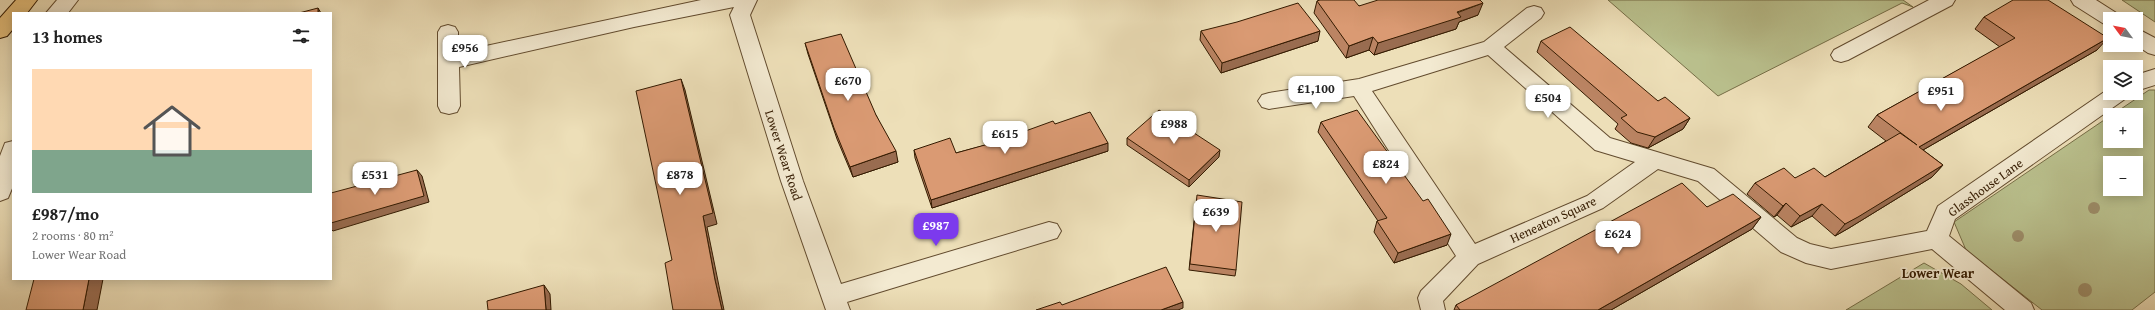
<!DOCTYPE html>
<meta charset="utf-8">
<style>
:root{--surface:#fff;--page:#f6f6f6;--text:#222;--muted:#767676;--line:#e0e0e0;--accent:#7c3aed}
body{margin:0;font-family:"Gentium Book Plus",serif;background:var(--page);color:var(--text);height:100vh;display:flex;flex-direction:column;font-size:15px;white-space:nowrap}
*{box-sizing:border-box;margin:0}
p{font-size:13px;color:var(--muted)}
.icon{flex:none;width:22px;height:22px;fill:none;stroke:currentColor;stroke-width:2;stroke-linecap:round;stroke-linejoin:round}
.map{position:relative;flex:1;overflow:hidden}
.drawer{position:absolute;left:12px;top:12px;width:320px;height:268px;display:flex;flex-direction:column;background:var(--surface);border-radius:0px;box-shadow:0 2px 10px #0003}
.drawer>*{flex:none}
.needle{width:26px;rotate:302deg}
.tools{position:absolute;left:2103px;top:12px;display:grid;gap:8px}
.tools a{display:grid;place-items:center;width:40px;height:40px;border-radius:0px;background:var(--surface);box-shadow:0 2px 10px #0003;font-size:20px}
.price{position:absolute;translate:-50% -34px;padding:0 9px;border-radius:8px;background:#fff;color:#222;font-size:13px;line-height:26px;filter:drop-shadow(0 1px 2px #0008)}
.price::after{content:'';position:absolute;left:50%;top:24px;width:12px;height:9px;margin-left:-6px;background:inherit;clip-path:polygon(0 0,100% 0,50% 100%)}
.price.selected{background:var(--accent);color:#fff}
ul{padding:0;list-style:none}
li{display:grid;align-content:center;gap:8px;height:212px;padding:0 20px}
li+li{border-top:1px solid var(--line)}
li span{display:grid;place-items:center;height:124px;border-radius:0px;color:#555}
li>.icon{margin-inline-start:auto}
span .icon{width:72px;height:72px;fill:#fffc;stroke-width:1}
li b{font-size:17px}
h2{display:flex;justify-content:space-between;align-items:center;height:48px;padding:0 20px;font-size:17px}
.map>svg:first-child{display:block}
</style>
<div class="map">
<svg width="2155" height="310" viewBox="0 0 2155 310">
<rect width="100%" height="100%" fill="#eddfb8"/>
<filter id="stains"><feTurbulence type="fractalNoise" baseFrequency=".005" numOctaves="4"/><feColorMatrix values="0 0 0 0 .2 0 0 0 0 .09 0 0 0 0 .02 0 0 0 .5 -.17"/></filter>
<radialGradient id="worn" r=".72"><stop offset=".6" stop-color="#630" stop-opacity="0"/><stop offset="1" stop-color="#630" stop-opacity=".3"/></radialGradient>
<path fill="#bac18e" stroke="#766e47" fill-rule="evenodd" d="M1608 0H1903L1913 7 1902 3 1718 96Z
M2122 0H2155V22Z
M2149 90H2155V292L2132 310H2042L1966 250 1954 222 2110 116V141H2136V115H2112ZM2110 163H2136V189H2110Z
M1924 263 1961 284 1992 310H1846Z"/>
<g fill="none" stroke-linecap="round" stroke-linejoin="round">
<defs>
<path id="minor" d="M57 0H78L68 13H46Z
M701 0H757L750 15 803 181 841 284 1049 222 1057 224 1061 231 1057 238 847 302 850 310H826L781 181 730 15 734 7 634 27 459 67 460 106 457 112 449 114 441 112 438 106V32L441 27 448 25 455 27 458 32V52Z
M1929 0H1955L1952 5 1848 60 1841 62 1834 60 1831 55 1834 50Z
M2071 0H2096L2118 14 2121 19H2110V26L2104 24 2074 5Z
M1534 6 1541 8 1544 13 1541 18 1504 47 1610 138 1714 169 1797 238 1810 244 1831 249 1927 231 1938 206 2110 88V93H2129L2125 99 1955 219 1949 236 2031 303 2034 310H2005L1932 249 1831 269 1806 263 1781 252 1698 181 1658 169 1603 208 1478 264 1443 301 1445 310H1421L1418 298 1421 291 1456 256 1354 96 1269 109 1262 107 1258 101 1262 95 1269 93 1359 79 1484 42 1527 8ZM1488 55 1595 150 1635 162 1587 196 1475 244 1372 91Z
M2136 28 2155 38V55L2148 53 2136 45Z
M2155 69V85L2136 91V75Z
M13 141V186L8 198 0 201V156L5 143Z"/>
<path id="major" d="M16 0H37L27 13H13V29L7 36 0 38V18Z"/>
</defs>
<use href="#minor" stroke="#624b2e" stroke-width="2"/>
<use href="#major" stroke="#331a00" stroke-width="2"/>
<use href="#minor" fill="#f3ead1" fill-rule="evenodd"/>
<use href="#major" fill="#e6c07c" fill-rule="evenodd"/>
</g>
<g fill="#9d8e6a">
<circle cx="2094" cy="208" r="6"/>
<circle cx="2018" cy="236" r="6"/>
<circle cx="2085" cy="290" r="7"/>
</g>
<path fill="#bb8463" stroke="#331a00" d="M1317 1 1359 6 1478 15 1459 22 1456 29 1374 55 1369 50 1346 58 1314 13Z
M1984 17 2097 50 1923 150 1943 165 1932 177 1849 228 1835 236 1812 216 1791 227 1777 215 1774 217 1747 194 1755 183 1795 178 1825 177 1886 141 1868 127 1877 115 2000 47 1975 29Z
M1201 31 1318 41 1221 73 1200 40Z
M1541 41 1658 101 1690 118 1683 129 1648 148 1631 143 1615 129 1618 124 1537 52Z
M805 43 876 115 898 162 853 177 837 139 808 54Z
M1321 122 1447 245 1394 263 1374 232 1377 221H1378L1318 132Z
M1055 124 1108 151 932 208 915 158 914 150 956 153 1020 136V133Z
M1127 138 1219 157 1189 187 1127 145Z
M1196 202 1236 270 1235 276 1189 270Z
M1707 207 1761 217 1752 229 1611 310H1454L1456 305Z"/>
<path fill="#996c50" stroke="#331a00" d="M1483 3 1478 15 1459 22 1456 29 1374 55 1378 43Z
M318 8 321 13H318Z
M1320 31 1318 41 1221 73 1222 63Z
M1373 37 1369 50 1346 58 1349 46Z
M2108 38 2097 50 1909 158 1919 147Z
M681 79 685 90 717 224 707 227 720 291 724 310H722L715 280 703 216Z
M1690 118 1683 129 1648 148 1655 137Z
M1108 143V151L932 208 931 200Z
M1220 150 1219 157 1189 187V180Z
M896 151 898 162 853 177 850 167Z
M1943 165 1932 177 1849 228 1835 236 1845 224Z
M417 170 422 176 429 202 333 231 331 229V223Z
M1786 203 1777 215 1774 217 1783 206Z
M1822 204 1812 216 1791 227 1800 216Z
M1761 217 1752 229 1611 310H1598Z
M1451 234 1447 245 1394 263 1398 253Z
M89 279H103L97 310H83Z
M544 285 550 294 551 310H546Z
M1183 302V308L1178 310H1161Z"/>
<path fill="#da9a73" stroke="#331a00" d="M1320 0H1354L1359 6 1378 0H1480L1483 3 1457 12 1461 17 1378 43 1373 37 1349 46 1317 1Z
M2013 0H2048L2108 38 1919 147 1943 165 1858 217 1845 224 1822 204 1800 216 1786 203 1783 206 1755 183 1784 168 1795 178 1814 168 1825 177 1900 133 1917 145 1877 115 2015 38 1984 17Z
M1298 3 1320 31 1222 63 1201 31 1237 22Z
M318 8V13H299Z
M1570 27 1658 101 1665 97 1690 118 1655 137 1637 132 1621 118 1627 115 1541 41Z
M841 34 876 115 896 151 850 167 834 128 805 43Z
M681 79 713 213 703 216 715 280 722 310H673L665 263 672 260 636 91Z
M1159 110 1220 150 1189 180 1127 138Z
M1357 110 1423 201 1428 199 1451 234 1398 253 1377 221 1387 218 1321 122Z
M1090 112 1108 143 931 200 914 150 950 138 956 153 1021 135 1020 133 1053 121 1055 124Z
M417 170 424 196 331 223V193Z
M1682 183 1707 207 1733 194 1761 217 1598 310H1460L1456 305Z
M1197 195 1242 202 1236 270 1190 264Z
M1166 267 1183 302 1161 310H1036L1060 302 1062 305Z
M34 279H89L83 310H26Z
M544 285 546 310H488L487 301Z"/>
<g text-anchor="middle" stroke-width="3.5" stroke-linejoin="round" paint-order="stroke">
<g font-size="13" fill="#331a00" stroke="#f3ead1">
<text transform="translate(784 155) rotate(72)" y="5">Lower Wear Road</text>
<text transform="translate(1985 187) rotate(-36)" y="5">Glasshouse Lane</text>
<text transform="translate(1553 219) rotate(-25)" y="5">Heneaton Square</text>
</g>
<g font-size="14" font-weight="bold" fill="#331a00" stroke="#f3ead1">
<text x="1938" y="278">Lower Wear</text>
</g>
</g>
<rect width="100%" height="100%" filter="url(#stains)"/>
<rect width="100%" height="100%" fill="url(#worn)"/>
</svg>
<div class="tools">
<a><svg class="needle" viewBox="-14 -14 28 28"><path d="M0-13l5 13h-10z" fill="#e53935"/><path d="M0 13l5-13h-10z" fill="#767676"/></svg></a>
<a><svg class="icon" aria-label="layers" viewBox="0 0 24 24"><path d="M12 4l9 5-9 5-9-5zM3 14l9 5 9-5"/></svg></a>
<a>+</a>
<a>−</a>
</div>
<b class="price" style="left:465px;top:69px">£956</b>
<b class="price" style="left:848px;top:102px">£670</b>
<b class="price" style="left:1316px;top:110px">£1,100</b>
<b class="price" style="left:1941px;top:112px">£951</b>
<b class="price" style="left:1548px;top:119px">£504</b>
<b class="price" style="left:1174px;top:145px">£988</b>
<b class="price" style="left:1005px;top:155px">£615</b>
<b class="price" style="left:1386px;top:185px">£824</b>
<b class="price" style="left:375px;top:196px">£531</b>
<b class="price" style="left:680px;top:196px">£878</b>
<b class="price" style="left:1216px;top:233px">£639</b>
<b class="price selected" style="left:936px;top:247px">£987</b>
<b class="price" style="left:1618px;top:255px">£624</b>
<section class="drawer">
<h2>13 homes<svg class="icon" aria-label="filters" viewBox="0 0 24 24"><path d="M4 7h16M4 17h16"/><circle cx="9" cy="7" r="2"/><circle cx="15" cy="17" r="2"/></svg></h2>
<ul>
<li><span style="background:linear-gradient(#ffd9b3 65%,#7fa58c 0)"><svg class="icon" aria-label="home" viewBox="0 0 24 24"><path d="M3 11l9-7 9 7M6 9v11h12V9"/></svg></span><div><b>£987/mo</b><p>2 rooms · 80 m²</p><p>Lower Wear Road</p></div></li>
</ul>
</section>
</div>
